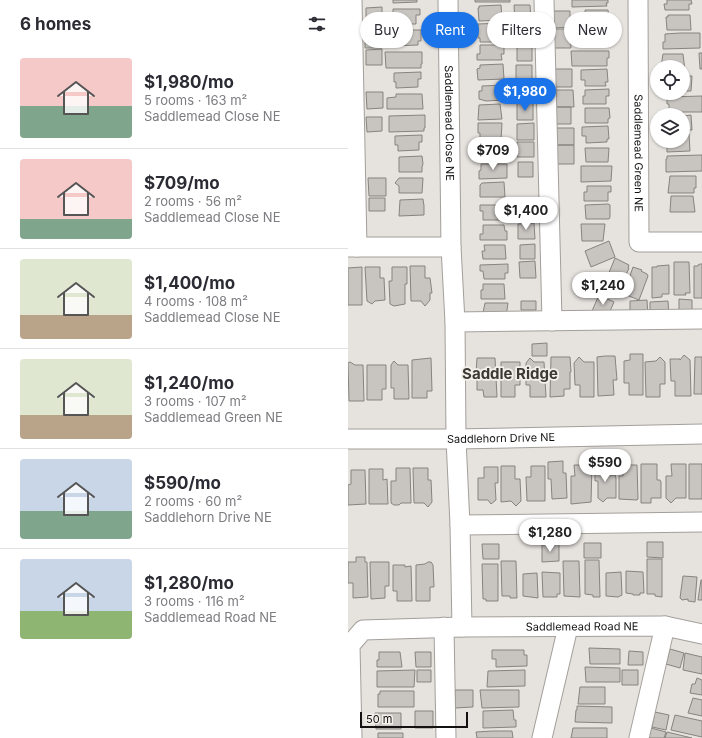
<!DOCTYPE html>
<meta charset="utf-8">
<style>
:root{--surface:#fff;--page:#f7f7f7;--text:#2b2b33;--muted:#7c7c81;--line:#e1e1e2;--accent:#1a73e8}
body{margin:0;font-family:Inter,sans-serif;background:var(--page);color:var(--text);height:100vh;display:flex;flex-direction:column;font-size:15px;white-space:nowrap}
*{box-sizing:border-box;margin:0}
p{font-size:13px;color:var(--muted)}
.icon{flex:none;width:22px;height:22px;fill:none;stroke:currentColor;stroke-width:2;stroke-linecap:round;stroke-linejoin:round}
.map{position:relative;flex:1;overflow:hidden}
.drawer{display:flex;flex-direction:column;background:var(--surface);width:348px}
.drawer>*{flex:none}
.top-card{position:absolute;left:12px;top:12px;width:282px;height:36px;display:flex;gap:8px}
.controls{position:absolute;left:302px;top:60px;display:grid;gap:8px}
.controls a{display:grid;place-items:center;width:40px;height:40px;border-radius:50%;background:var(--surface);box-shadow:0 1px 3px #0004;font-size:20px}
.scale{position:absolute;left:12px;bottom:10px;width:108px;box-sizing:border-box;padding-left:4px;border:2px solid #141211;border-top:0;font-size:11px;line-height:14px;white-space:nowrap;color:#141211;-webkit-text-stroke:3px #f3efeb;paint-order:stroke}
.price{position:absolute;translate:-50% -34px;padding:0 9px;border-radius:14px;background:#fff;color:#222;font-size:13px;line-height:26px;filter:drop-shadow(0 1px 2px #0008)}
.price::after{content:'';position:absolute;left:50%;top:24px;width:12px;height:9px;margin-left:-6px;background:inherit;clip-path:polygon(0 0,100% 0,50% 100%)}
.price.selected{background:var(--accent);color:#fff}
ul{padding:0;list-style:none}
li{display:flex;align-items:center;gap:12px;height:100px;padding:0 20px}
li+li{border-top:1px solid var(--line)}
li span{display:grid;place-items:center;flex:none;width:112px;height:80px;border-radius:4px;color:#555}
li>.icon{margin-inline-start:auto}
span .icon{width:48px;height:48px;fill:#fffc;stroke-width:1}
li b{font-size:17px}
h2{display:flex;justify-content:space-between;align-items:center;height:48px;padding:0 20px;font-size:17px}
.pill{padding:0 14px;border-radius:18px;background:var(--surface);box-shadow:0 1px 3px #0004;font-size:14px;line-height:36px}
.pill.selected{background:var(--accent);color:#fff}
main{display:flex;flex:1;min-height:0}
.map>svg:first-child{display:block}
</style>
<main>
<section class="drawer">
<h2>6 homes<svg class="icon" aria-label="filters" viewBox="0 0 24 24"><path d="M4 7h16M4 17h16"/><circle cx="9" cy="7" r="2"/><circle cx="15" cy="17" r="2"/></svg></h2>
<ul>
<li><span style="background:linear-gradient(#f6c9c9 60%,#7fa58c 0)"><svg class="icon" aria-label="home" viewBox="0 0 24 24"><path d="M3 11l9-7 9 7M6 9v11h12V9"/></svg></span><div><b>$1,980/mo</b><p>5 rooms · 163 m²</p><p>Saddlemead Close NE</p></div></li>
<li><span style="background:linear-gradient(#f6c9c9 75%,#7fa58c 0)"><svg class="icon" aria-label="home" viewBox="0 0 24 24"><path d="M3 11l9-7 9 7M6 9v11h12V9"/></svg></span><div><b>$709/mo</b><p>2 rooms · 56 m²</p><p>Saddlemead Close NE</p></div></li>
<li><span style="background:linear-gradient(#dfe7d0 70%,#b9a48a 0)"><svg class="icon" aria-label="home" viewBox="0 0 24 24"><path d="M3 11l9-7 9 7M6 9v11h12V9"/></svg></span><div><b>$1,400/mo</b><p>4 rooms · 108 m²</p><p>Saddlemead Close NE</p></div></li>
<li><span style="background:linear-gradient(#dfe7d0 70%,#b9a48a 0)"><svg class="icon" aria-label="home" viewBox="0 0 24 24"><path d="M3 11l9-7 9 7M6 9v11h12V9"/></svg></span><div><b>$1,240/mo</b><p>3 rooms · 107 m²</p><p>Saddlemead Green NE</p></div></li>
<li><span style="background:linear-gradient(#c9d6e8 65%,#7fa58c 0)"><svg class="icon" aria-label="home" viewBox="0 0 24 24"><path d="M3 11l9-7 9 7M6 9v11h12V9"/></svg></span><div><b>$590/mo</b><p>2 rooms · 60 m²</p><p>Saddlehorn Drive NE</p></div></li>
<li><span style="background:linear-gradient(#c9d6e8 65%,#8fb573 0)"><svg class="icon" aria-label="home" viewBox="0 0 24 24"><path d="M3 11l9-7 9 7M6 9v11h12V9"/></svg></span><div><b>$1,280/mo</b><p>3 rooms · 116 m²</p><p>Saddlemead Road NE</p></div></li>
</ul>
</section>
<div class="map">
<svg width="354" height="738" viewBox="0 0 354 738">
<rect width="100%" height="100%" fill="#e6e2de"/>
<path fill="#c8c4c0" stroke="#87837f" d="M45 0H69V2L45 3Z
M127 0H162V2H127Z
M224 0H260V3H258L259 6 224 7Z
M319 0H343L344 4H341V10H317L316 4H319Z
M153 5 154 20 131 21 130 8H131V6Z
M166 5H182L183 20 167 21Z
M34 7V23H18V8Z
M45 9H72V15H68V24H48L47 17H45Z
M237 10H260L261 19H259L258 27H238Z
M205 11H222V27L206 28Z
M320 15H342L343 30H319L318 17H320Z
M167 22H184V37H167Z
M154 23V42H132V38H130V24Z
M206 29H222L223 48H206Z
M44 30H73V41H70V45L44 46Z
M260 30 259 46 236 45V39L232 35 236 31Z
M17 32H33L34 48H17Z
M332 33H352V48L315 49V42H317V34Z
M132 45H156V54H153L154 60H129V54H132Z
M169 46H184V61H169Z
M34 49V65H18V50Z
M223 51H261V58H259V66H224Z
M37 52H74V64H73V68H38Z
M351 53H354V69H352Z
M315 54H335L337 71H335V67H313Z
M155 64 156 79 130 80 129 69 132 68V65Z
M168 65H184V81H168Z
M206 69H224V87H206Z
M259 69 260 82H257L258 86H237V80H233V70Z
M73 72V79H70V87L48 88V82H46V73Z
M335 76H344L343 91H335Z
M156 85V100L138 101 131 99V91H134V86Z
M261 89V96H258V104H235V96H237V90Z
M207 90H225L226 107H208Z
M18 92H35V108L19 109Z
M48 94H74L75 109H39V98L48 97Z
M354 96V112H321V104H319V97Z
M169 103H185V120H169Z
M152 104 154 119 130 120 131 105Z
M208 107H223V124H208Z
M237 108H261L262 118 260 119V123H237Z
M77 115V128H76V131L41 132V116Z
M343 115 344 130H335V116Z
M18 117H34V131L19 132Z
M130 123H154L153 140H132V133H130Z
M186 123V140H169V124Z
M260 126 261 139H259V142L238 143V136H234V127Z
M208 128H226V145H208Z
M335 134H341L342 151 319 152V142L321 141H335Z
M74 135V142H71V150L50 151V145H47V136Z
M169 142H186V157H169Z
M134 144H153L155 160 130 161V152H132L131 146Z
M208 145H226V164H208Z
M237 148H261L260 162H238Z
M354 155V171L318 172V159H319V156Z
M74 156 75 164 74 167V172H51V157Z
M170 162H185V177H170Z
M133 164H159V178L131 179V171L133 170Z
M233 166H264L263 181 233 182Z
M322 176H348V188H346V193H320Z
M20 178H38V196H21Z
M51 178H75L74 193H51V186L47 183Z
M156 182 157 197H132V185L134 183Z
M239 186H263V192H260V201H236V192H239Z
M323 196H345L347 212H322Z
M21 198H37V211H21Z
M75 199 76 206V215L51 216 52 200Z
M260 204 262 205V217L261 219H238L237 205Z
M132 205H159V214H156V220H135V211H132Z
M186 223 187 239H170V224Z
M233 224H257L255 241H234Z
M135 225H156L157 231H159V240H132V234H135Z
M261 241 267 257 243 267 237 251Z
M187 244V259H172V245Z
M136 245H157L158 259H135L134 251H137Z
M267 258 281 265 280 268H281L273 286 258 280Z
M187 261 188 278H172L171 262Z
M326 262H341L342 293H337L338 295H326Z
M160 264V273H157V279H136L135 271H132V265Z
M352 264H354V298H346V266H350V265Z
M321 265V294H314V297L304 298V267H309V266Z
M62 266H77V278H82L84 293H82V300L77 306 73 301H63Z
M14 267V305H0V268Z
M17 267H32V278H36L37 300 27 301 24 304 19 301Z
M44 267H59V284H57V304L46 306 42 304 41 281H44Z
M285 267 294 270 293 271 299 274 300 276 291 300 276 294Z
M135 284H156L157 299H133V290H135Z
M251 295 266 302 259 318 244 311Z
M331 299 344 300V316L331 317Z
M299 300 300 318H282V301Z
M173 301H188V310H173Z
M320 301 321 317 302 318V302Z
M137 303H160L158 317 134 318Z
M199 343V356H184V344Z
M282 354H295V395H281V383H276V361L282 360Z
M336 355 342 360 343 396H327V381H323L322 359H332V360Z
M257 356H267L269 380H265L266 395 250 396 249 357Z
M203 357H222L223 372H222V389H216V396L202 397Z
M231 357 236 362H246V397H232V385H227L226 363Z
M312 357 317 362V384H312V397H298L297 362 308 361Z
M347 357H354V394H346Z
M83 358 84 391H79V398H64V360Z
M129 358H147L149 397H136L135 390H129V373H128Z
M182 358 186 362H196L198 397H182V385H178V363Z
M46 361 50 365H60L61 399H46V388H43V365Z
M2 362 7 365H15L16 401H1L0 363Z
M153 362H172V385H167V397H153Z
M19 365H38V389H34V400H19Z
M215 461V473H218L219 498 204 499 203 479H200V462Z
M293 464H309V480H312L313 482V498H303V503H293Z
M323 464H338V498H328L323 503 318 498V476H324Z
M341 464H354V499H341Z
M226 465H244L243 502 223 504V476H227Z
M247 465H261L262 475H267L268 478V498H259L255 502 250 498V481H247Z
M275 465H289L290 499 289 500 271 499V476H275Z
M153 466H167V479H172L173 501 168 506 163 501 153 502Z
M183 466H197V501H179L178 477H183Z
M136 467H150V483H147L148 500 143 504 140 500H130V478H136Z
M48 468H62L63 503H53L51 505H46L43 503V481H48Z
M65 468H80V480H83L84 502 80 507 76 503H66Z
M21 469H35V480L39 479 40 504H21Z
M3 470H17L18 504 0 505V485L3 484Z
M299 542H315V558L299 557Z
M236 543H253V558H236Z
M134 544H151V559H135Z
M211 544V561L194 562V545Z
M8 557H17V562H19L20 597 5 598V583H0V562H8Z
M299 559H314V597L307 596V594H299Z
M237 560H251L252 597H245V595L237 594Z
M153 561H168L169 598H162V596H154Z
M215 561H231L232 597 216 596Z
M22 562H41V586H37V598L23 599Z
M80 562H83L85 565 86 587H82V601H68V565L77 564Z
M134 564H150V601H138V599H135Z
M45 565H57V567L63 566 64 601H49V591H45Z
M278 571 295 572 296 593H292V595H285V594L278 593Z
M194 572 212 573V594H209V597H195Z
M273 572 274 595 270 597 258 596V573Z
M189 573 190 598 175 596V574Z
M335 576 349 577 347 602 340 601V599L334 600 332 598Z
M353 580H354V600H350Z
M241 648 272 649V664H242Z
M322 649 336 653 332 668 318 664Z
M144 650H176V655H179V666L148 667V659H144Z
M281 651 295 652V665H280Z
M31 652H52L54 667H29V660H31Z
M67 652H83V667H68Z
M337 653 354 657V674L335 670Z
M237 667 272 668V682H238Z
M67 670 66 687H29V671Z
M69 670H83V682H69Z
M177 670V686L139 687 140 671Z
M274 670H290V685H274Z
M349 678 354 680V695L342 693 344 684H347Z
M232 687H257V704H230Z
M107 690H125V707L107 708Z
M132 690H171V707L134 708Z
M32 691H66V707H30V694H32Z
M345 698 354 700V716L340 713Z
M229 706 264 707V723L227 722 228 710H229Z
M165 710 166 720H168V727L135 728V711Z
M67 711H85V728H67Z
M307 712 321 715 318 730 304 727Z
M27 713H53V729H28Z
M327 715 354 721V737L323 730Z
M225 728H259V738H223Z
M303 728 318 732 316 738H301Z
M144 731H164L165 738H129L128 732Z
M319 732 344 738H317Z
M30 733H55V738H30Z"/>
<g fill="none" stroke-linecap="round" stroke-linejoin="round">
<defs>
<g id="minor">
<path d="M4 0 9 247"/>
<path id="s1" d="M100 0 103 247 107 322 108 439 112 525 114 627"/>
<path d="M196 0 204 321"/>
<path id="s2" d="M290 0 291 242H354"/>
<path d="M0 247H103"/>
<path d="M107 322 354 319"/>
<path id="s3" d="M0 439H108L354 434"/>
<path d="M112 525 354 522"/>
<path d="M96 627 98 738"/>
<path id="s4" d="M4 738 2 645 15 630 114 627 317 626 354 634"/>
<path d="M194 738 220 627"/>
<path d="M291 738 317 626"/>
</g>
</defs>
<use href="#minor" stroke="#a39f9b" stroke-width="21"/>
<use href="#minor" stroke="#fff" stroke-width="19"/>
</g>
<g text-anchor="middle" stroke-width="3.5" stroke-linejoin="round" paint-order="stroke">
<g font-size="11" fill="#141211" stroke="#f3efeb">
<text dy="4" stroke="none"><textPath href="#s1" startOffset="123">Saddlemead Close NE</textPath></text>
<text dy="4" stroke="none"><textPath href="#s2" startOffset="153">Saddlemead Green NE</textPath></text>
<text dy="4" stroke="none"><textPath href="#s3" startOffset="153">Saddlehorn Drive NE</textPath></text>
<text dy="4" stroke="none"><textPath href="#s4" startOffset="332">Saddlemead Road NE</textPath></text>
</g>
<g font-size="15" font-weight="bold" fill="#3c3935" stroke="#f3efeb">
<text x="162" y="379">Saddle Ridge</text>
</g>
</g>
</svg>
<div class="controls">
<a><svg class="icon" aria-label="locate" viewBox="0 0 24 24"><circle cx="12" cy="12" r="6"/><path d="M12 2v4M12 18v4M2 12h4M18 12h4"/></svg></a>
<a><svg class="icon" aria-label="layers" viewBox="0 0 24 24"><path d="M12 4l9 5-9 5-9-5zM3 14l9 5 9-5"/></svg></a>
</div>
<div class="scale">50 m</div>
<b class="price selected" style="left:177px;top:112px">$1,980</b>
<b class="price" style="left:145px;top:171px">$709</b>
<b class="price" style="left:178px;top:231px">$1,400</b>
<b class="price" style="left:255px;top:306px">$1,240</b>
<b class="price" style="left:257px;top:483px">$590</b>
<b class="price" style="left:202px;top:553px">$1,280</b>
<div class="top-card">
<a class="pill">Buy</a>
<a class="pill selected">Rent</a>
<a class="pill">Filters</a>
<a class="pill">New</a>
</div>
</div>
</main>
